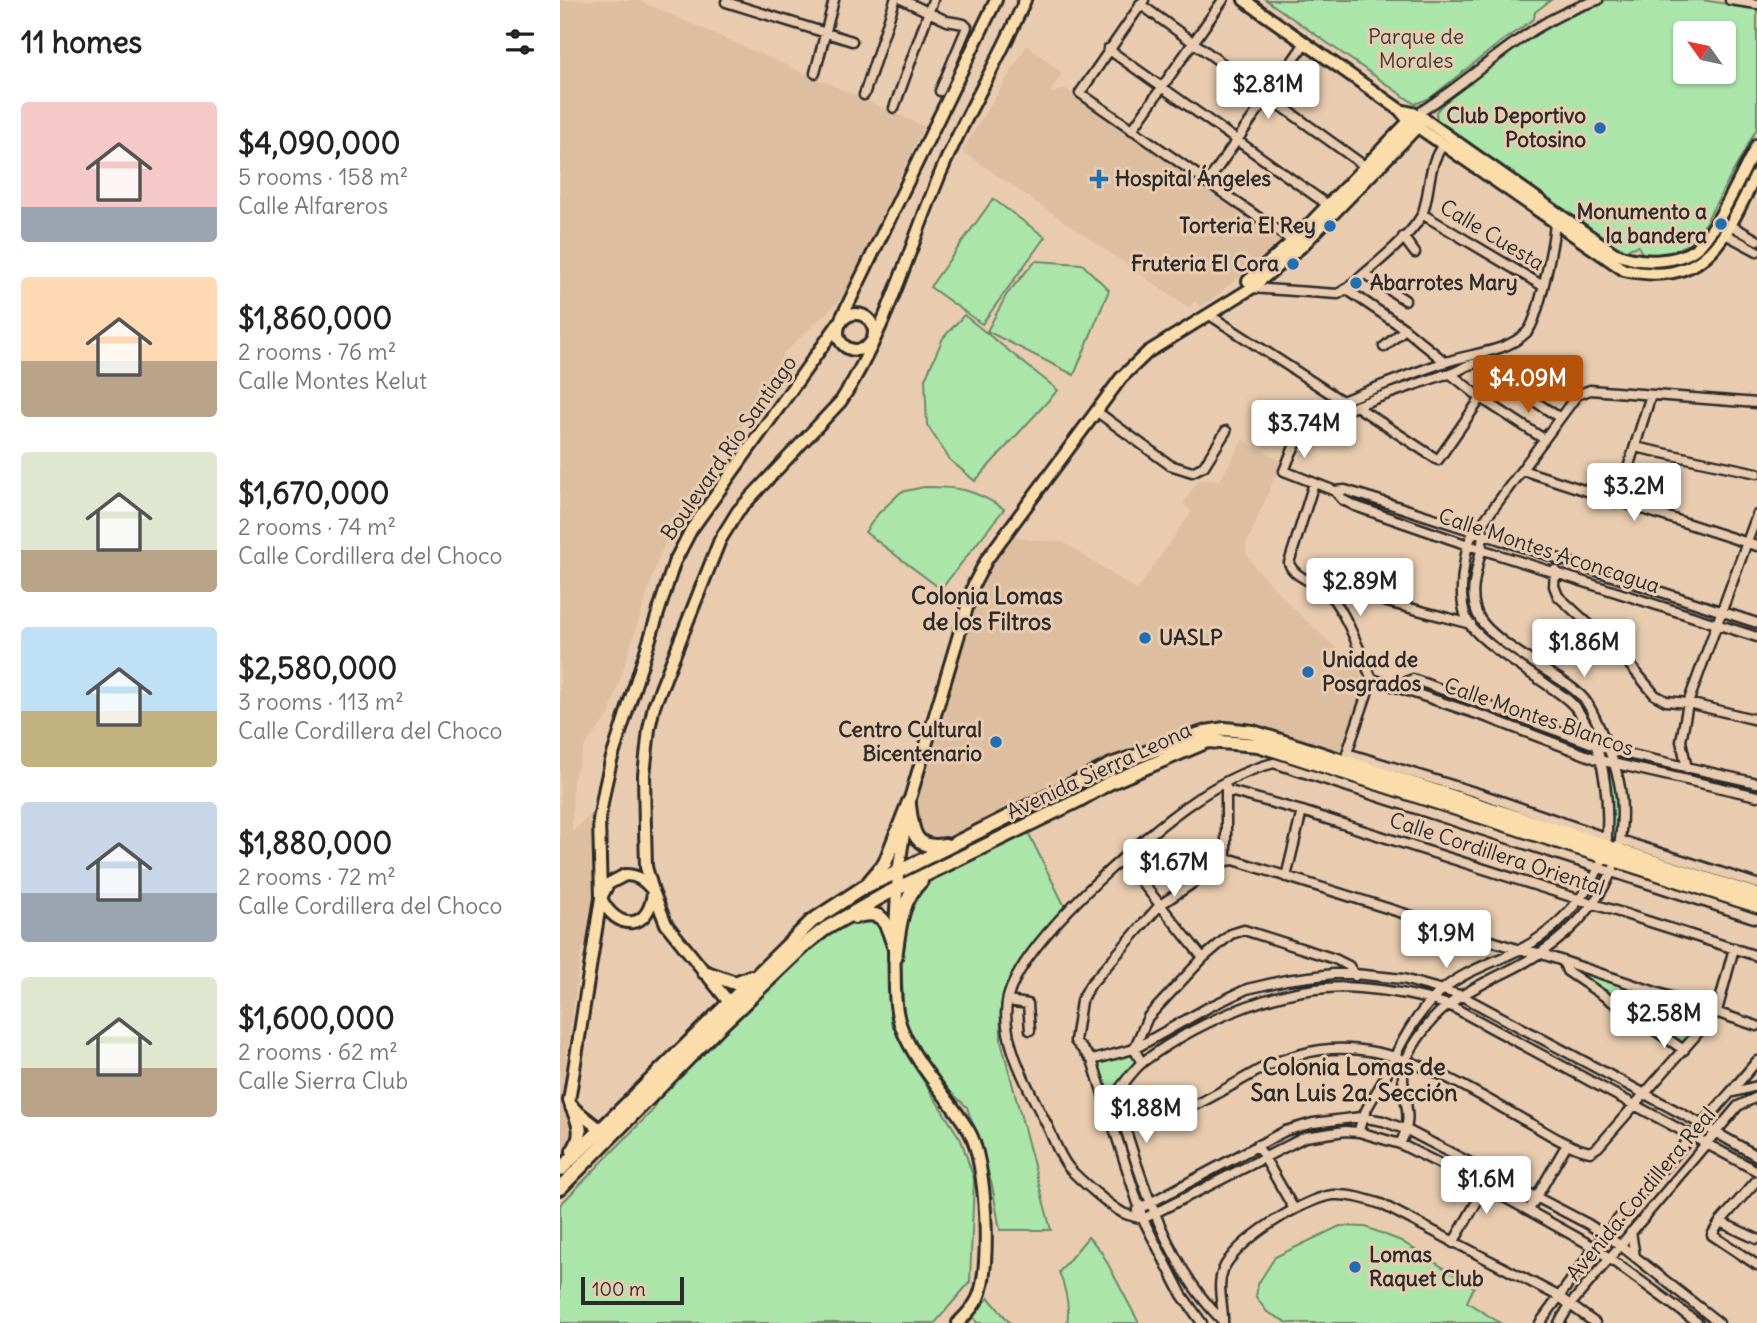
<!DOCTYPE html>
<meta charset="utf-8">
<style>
:root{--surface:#fff;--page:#f6f6f6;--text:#222;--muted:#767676;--accent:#b45309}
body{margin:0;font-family:Delius,sans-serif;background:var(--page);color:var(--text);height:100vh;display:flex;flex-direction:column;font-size:26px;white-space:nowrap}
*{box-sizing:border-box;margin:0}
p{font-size:23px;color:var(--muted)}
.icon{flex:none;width:38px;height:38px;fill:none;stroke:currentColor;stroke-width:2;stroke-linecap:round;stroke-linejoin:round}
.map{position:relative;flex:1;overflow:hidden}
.side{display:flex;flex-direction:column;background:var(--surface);width:560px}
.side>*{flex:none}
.needle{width:46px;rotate:303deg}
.controls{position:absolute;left:1113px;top:21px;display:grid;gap:14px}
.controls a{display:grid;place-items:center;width:63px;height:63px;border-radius:7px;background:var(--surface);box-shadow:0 2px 5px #0004;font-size:35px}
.scale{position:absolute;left:21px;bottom:18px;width:103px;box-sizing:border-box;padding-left:7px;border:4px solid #2b2b2b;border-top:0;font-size:19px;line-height:24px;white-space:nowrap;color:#2b2b2b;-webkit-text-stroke:5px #e9ccaf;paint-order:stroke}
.price{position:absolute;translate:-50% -60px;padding:0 16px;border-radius:7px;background:#fff;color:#222;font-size:23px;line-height:46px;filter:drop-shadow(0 2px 4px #0008)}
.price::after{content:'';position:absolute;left:50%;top:42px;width:21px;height:16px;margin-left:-10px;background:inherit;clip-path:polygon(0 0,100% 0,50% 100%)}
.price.current{background:var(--accent);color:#fff}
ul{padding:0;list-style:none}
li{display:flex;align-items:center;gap:21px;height:175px;padding:0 21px}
li span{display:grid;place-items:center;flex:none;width:196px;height:140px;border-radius:7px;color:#555}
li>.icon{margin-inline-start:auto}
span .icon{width:84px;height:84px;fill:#fffc;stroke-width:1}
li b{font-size:30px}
h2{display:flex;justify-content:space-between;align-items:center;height:84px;padding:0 21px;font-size:30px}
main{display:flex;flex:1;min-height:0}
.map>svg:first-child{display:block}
</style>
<main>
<section class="side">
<h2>11 homes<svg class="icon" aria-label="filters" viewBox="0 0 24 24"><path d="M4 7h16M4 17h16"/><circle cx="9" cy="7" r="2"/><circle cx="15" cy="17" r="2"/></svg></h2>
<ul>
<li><span style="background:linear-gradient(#f6c9c9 75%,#9aa5b1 0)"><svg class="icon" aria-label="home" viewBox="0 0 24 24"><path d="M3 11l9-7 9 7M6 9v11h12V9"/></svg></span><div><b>$4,090,000</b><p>5 rooms · 158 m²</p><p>Calle Alfareros</p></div></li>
<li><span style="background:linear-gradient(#ffd9b3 60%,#b9a48a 0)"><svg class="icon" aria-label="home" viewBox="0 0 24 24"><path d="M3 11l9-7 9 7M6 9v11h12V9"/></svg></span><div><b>$1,860,000</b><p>2 rooms · 76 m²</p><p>Calle Montes Kelut</p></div></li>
<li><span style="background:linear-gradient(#dfe7d0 70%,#b9a48a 0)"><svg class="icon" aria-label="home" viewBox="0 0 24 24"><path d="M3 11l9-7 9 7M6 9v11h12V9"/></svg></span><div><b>$1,670,000</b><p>2 rooms · 74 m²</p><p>Calle Cordillera del Choco</p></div></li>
<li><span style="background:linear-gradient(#bfe0f5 60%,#c2b280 0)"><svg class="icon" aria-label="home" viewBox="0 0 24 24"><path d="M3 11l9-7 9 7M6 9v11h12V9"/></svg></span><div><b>$2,580,000</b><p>3 rooms · 113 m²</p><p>Calle Cordillera del Choco</p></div></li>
<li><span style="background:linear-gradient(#c9d6e8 65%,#9aa5b1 0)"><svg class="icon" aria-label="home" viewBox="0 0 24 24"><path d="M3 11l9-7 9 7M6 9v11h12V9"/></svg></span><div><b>$1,880,000</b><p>2 rooms · 72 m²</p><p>Calle Cordillera del Choco</p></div></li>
<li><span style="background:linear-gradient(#dfe7d0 65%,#b9a48a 0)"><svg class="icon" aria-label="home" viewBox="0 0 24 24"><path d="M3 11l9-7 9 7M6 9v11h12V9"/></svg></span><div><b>$1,600,000</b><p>2 rooms · 62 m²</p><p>Calle Sierra Club</p></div></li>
</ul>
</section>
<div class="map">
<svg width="1197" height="1323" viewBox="0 0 1197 1323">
<rect width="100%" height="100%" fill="#e9ccaf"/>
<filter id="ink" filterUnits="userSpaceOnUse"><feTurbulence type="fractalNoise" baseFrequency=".0143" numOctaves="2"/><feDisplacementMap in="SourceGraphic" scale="14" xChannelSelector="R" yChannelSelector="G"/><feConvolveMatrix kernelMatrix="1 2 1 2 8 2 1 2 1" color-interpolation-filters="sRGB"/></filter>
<g filter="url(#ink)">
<path fill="#debea0" d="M0 0H78L364 126 282 298 224 353 189 416 118 512 98 560 49 715 25 746 13 780 12 832 34 812 37 887 29 934 21 953 3 1082 7 1104 16 1121 12 1146 0 1158Z
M467 45 502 73 490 93 506 89 511 93 722 241 655 297 641 307 635 301 629 308 402 151Z
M683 440 722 461 687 543 686 553 696 568 733 608 778 650 796 662 804 683 781 752 720 732 665 724 612 735 523 771 396 839 376 844 366 841 354 827 356 807 373 736 431 563 453 535 463 539 503 542 577 590 632 511 623 504 638 480H660Z"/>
<path fill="#abe5aa" stroke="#6b886a" stroke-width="2" fill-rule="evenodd" d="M706 0H991L975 12 974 19 942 41 870 98 855 104Z
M1046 0H1143L1197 9V128L1137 238C1125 246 1087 270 1078 246L1068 249 1064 254 883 128 877 121 876 112C885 100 896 92 908 83 949 48 995 17 1046 0ZM1125 33H1164V72H1125Z
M433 199 485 237 422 324 370 287Z
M475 261 522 264 549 290 514 375 427 331 447 294Z
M404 315 498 390 415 481 390 460 367 425 365 379 383 338Z
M364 487C399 487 414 489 444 509L381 589 305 532 318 514 341 492Z
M1050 765 1056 769 1058 808 1055 840 1048 838 1051 807 1047 772Z
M468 832 506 909C488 932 452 969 444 996 439 1010 441 1026 441 1041L491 1230H440L432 1185 407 1107 379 1081 359 1053 344 1023 341 959 347 907 361 886 379 873Z
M301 917 320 922 327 933 331 1023 354 1066 401 1140 414 1179 410 1282 375 1323H0V1205L94 1109 99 1090 259 940Z
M1009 968 1152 1012 1124 1045Z
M569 1052 577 1060C568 1076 561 1092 544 1097L535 1067 546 1058Z
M780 1226 806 1227 841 1241 914 1287 907 1302 940 1323H728L707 1312 696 1297 698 1284 715 1257Z
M528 1237 541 1251 579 1323H507C510 1307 505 1287 499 1272Z
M429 1298 450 1323H417L412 1314Z"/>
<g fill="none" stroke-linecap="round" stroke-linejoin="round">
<defs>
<path id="minor" d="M167 0 166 2 292 41
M343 0 387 21 404 24 407 27 380 91
M584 0 520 93 735 243
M1170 0 1197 4
M580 4 806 167
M548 49 768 205
M255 73 274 0
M304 95 335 0
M334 108 373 0
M857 114C919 76 966 21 1038 0
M572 130 663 0
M647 183 745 43
M862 214 983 286
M1170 225 1197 240
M1165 234 1197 251
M843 237 855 253
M805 274 845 300
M690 288 778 294 786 289C805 273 855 234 863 212 871 189 867 166 883 145
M786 289 845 329 885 362
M648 314 782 401C816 388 849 374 883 363 910 353 946 353 967 332 979 320 995 236 995 218
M824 347 845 329
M950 364C936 363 922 361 909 365 899 369 894 375 883 375 845 389 769 410 742 437 732 446 729 460 724 471L775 491 785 490 827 503 1197 623
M892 375 921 398 984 439
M959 391 1000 418
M796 406 878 460 921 398
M536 411 610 465 632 472 644 466 666 431
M1075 447 1197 473
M962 470 1197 546
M754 483 729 563C734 579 760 583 771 596 788 617 800 653 812 679L787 753 921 794 1047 838
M775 491 783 500 795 506 908 545 1197 637
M1057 503 1091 395
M921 525C929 552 901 588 920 619 930 635 958 652 974 663 988 673 1005 681 1018 693 1029 702 1034 716 1040 729 1061 774 1067 803 1058 853
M995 570 994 586 998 596 1060 653 1095 695 1106 701 1128 703 1197 720
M758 584 911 624
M812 679 929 718 1039 760 1197 796
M834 686 853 679 1050 750 1197 783
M1127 768 1121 741 1128 703 1197 515
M666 787V861
M666 790 742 811 1197 956
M1060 840 1197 884
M1046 849C1050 803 1046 750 1018 711 1010 699 997 692 986 684 965 669 924 644 910 625 900 610 901 584 904 567 906 551 908 535 921 525L1017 395 1030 390 1197 403
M563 859 643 958
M726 877 742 811
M1003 961 1007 971 1124 1050
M448 1001 468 1004 470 1030
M532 1060 574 1049 649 1007 687 989 726 980 773 974H795L843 979 900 995 1141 1124 1197 1156
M582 1063 574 1049 588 1017 643 958 671 934 684 930 775 959 789 966 795 976
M564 1086C574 1097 584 1112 600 1116 618 1121 688 1074 709 1065 724 1059 745 1052 761 1050 838 1040 909 1090 973 1125 991 1135 1010 1148 1030 1152L1038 1147 1157 1011 1174 948
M1170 1093 1197 1061
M555 1095C578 1170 605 1266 663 1321
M547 1107C557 1093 570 1072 584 1061 642 1019 727 982 800 988 829 990 861 996 889 1005L1197 1171
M799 1132C802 1110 817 1094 826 1075 840 1044 856 1013 882 990 903 972 932 963 957 951 993 934 1024 900 1041 864
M840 1144C855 1116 843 1104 843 1076 842 1062 854 1044 862 1033 887 995 930 982 967 961 1004 940 1036 908 1053 869
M697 1145 734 1209
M1197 1180 1160 1222 1152 1235 1197 1265
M577 1210 725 1131 753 1123 801 1117 823 1121 847 1130 1028 1224 1060 1245 1159 1323
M969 1210 1007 1144
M1160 1222 1197 1239
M1071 1232 1075 1257
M893 1243 933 1174
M642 1323 622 1295 583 1219 532 1060 515 1041 521 1001 530 985 600 905 666 861 674 860 960 950 979 953 1197 1026
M663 1323C664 1306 656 1288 663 1270 675 1241 742 1199 773 1195 790 1194 805 1199 821 1204L998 1296 1035 1323
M980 1323 1044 1235 1170 1093 1197 1086
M999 1323 1010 1305 1178 1106 1197 1097
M1138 1323 1034 1247 926 1187 840 1144 799 1132 785 1131 745 1137 583 1219C577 1217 569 1216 563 1213 550 1206 520 1180 510 1169 500 1158 494 1140 488 1127 470 1091 438 1038 448 997 463 941 576 843 624 808 650 789 682 771 714 763L1197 919"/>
<path id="major" d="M684 0 840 110 849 121 1064 270C1149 288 1164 237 1197 173
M840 110 857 114 1054 253C1079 264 1120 265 1141 244 1161 221 1182 173 1197 145
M688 281 733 241 853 117
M278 332a18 18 0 1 1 36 0a18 18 0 1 1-36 0Z
M65 875C78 875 85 881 93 891 90 932 56 931 41 898L48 884Z
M335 930 338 872 349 802 414 584 427 559 561 378 588 352 690 289 741 247 865 119
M334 950C336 975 332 1006 342 1029 357 1067 388 1096 409 1131 426 1158 432 1269 418 1298 414 1307 405 1316 398 1323
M166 1010 168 1001 106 924 93 891 86 867 85 828 84 775 89 729 94 706 160 540 178 511 281 401C326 332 349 248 381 172 406 113 440 59 465 0
M48 1133 41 1130 12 1107 9 1101 41 898 39 820 45 787 51 761 114 563 131 530 279 323 436 0"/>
<path id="highway" d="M349 805C352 829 353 851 385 845
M309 882 325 863 349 802
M295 917C324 908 326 922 334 946
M335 958C339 931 340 901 361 881
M144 972 175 983 190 977
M12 1107C20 1124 24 1135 13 1151
M0 1170 252 921 304 887 338 872 551 765 646 732 665 729 693 732 1197 895
M0 1188 158 1028 247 943 265 929 324 895 519 800 549 783 648 741 698 745 1197 906"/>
</defs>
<use href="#minor" stroke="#2b2b2b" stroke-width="13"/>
<use href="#major" stroke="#2b2b2b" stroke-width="16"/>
<use href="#highway" stroke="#2b2b2b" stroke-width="18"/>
<use href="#minor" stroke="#e9ccaf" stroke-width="8"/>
<use href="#major" stroke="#faddab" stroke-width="10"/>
<use href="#highway" stroke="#faddab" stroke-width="12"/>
</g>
</g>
<g fill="#1f6fb2" stroke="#e9ccaf" stroke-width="2.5">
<circle cx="1040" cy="128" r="7"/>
<path d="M535.5 168.5h7v7h7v7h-7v7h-7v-7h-7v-7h7z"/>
<circle cx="1161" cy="224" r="7"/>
<circle cx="770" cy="226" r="7"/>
<circle cx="733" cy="264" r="7"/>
<circle cx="796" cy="283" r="7"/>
<circle cx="585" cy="638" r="7"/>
<circle cx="748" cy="672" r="7"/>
<circle cx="436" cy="742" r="7"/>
<circle cx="795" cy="1267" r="7"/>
</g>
<g text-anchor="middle" stroke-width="6" stroke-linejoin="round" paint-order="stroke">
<g font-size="21" fill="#383e38" stroke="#e9ccaf">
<text x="856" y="44">Parque de<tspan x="856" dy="24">Morales</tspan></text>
</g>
<g font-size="21" font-weight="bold" fill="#2b2b2b" stroke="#e9ccaf" text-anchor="end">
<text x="1026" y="123">Club Deportivo<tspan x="1026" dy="24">Potosino</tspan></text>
<text x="555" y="186" text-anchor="start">Hospital Ángeles</text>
<text x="1147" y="219">Monumento a<tspan x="1147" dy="24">la bandera</tspan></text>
<text x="756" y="233">Torteria El Rey</text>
<text x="719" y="271">Fruteria El Cora</text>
<text x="810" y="290" text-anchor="start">Abarrotes Mary</text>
<text x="599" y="645" text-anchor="start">UASLP</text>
<text x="762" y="667" text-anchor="start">Unidad de<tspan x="762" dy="24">Posgrados</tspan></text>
<text x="422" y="737">Centro Cultural<tspan x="422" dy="24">Bicentenario</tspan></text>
<text x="809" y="1262" text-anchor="start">Lomas<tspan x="809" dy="24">Raquet Club</tspan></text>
</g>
<g font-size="21" fill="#2b2b2b" stroke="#e9ccaf">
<text transform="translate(932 235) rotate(31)" y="7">Calle Cuesta</text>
<text transform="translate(169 448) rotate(-55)" y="7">Boulevard Río Santiago</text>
<text transform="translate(989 551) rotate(18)" y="7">Calle Montes Aconcagua</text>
<text transform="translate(979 717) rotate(19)" y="7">Calle Montes Blancos</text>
<text transform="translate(539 771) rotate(-25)" y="7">Avenida Sierra Leona</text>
<text transform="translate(937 854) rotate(18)" y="7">Calle Cordillera Oriental</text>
<text transform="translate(1081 1194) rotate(-50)" y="7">Avenida Cordillera Real</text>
</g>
<g font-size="23" font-weight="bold" fill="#2b2b2b" stroke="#e9ccaf">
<text x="427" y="604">Colonia Lomas<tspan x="427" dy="26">de los Filtros</tspan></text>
<text x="794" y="1075">Colonia Lomas de<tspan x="794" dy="26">San Luis 2a. Sección</tspan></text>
</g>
</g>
</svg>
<div class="controls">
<a><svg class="needle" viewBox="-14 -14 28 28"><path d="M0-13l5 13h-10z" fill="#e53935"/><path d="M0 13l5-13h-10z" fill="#767676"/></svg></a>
</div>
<div class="scale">100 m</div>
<b class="price" style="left:708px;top:121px">$2.81M</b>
<b class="price current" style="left:968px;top:415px">$4.09M</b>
<b class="price" style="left:744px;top:460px">$3.74M</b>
<b class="price" style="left:1074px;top:523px">$3.2M</b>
<b class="price" style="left:800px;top:618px">$2.89M</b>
<b class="price" style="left:1024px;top:679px">$1.86M</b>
<b class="price" style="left:614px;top:899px">$1.67M</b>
<b class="price" style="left:886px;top:970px">$1.9M</b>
<b class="price" style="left:1104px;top:1050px">$2.58M</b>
<b class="price" style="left:586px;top:1145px">$1.88M</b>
<b class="price" style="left:926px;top:1216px">$1.6M</b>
</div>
</main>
